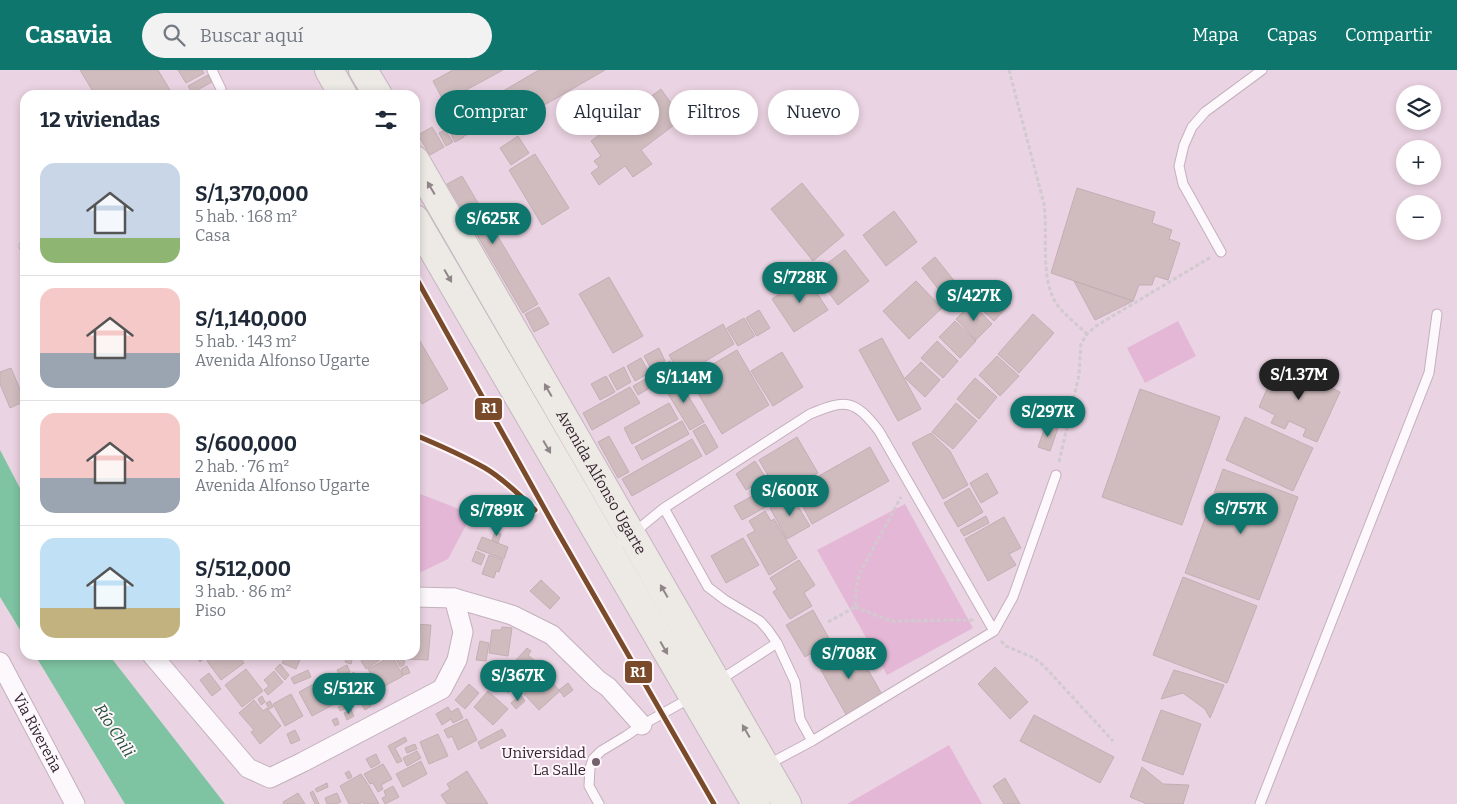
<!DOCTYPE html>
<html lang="es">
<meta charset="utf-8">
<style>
:root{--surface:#fff;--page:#f2f2f3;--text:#1f2937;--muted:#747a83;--line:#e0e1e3;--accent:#0f766e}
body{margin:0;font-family:Bitter,serif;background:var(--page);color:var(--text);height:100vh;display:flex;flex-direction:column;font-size:19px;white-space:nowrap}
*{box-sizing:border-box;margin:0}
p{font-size:16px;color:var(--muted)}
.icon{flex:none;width:28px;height:28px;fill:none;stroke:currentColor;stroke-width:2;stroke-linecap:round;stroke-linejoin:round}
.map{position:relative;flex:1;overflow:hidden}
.panel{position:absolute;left:20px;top:20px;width:400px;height:570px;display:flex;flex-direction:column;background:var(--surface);border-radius:15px;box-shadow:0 2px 8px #0003}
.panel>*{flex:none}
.banner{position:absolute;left:435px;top:20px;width:475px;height:45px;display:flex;gap:10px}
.tools{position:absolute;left:1396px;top:15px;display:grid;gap:10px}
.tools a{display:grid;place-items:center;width:45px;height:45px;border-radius:50%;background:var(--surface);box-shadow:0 2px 8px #0003;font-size:25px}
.price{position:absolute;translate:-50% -42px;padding:0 11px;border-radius:18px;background:var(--accent);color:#fff;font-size:16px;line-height:32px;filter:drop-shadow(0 1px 2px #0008)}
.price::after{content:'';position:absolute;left:50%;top:30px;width:15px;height:11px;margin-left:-8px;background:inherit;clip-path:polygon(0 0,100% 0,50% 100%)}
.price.on{background:#222;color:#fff}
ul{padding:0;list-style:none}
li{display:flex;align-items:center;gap:15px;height:125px;padding:0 20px}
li+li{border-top:1px solid var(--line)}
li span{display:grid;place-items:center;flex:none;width:140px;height:100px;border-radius:15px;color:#555}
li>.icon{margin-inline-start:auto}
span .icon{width:60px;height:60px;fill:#fffc;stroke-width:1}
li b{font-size:21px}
h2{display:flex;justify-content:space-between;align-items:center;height:60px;padding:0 20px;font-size:21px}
.tag{padding:0 18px;border-radius:22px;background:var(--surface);box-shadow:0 2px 8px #0003;font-size:18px;line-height:45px}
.tag.on{background:var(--accent);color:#fff}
header{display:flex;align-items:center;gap:30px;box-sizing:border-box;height:70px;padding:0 25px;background:var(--accent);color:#fff}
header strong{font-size:24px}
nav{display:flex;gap:28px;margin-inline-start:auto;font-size:18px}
.search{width:350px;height:45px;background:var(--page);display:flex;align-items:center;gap:12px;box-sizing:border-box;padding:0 18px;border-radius:28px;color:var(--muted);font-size:19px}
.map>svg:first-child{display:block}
</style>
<header>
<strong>Casavia</strong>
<div class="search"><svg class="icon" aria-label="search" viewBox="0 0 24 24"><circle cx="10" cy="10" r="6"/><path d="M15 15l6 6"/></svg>Buscar aquí</div>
<nav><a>Mapa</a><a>Capas</a><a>Compartir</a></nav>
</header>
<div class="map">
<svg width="1457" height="734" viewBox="0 0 1457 734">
<rect width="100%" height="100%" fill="#ead3e2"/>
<path fill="#e5b7d6" d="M1178 251 1196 286 1145 313 1127 278Z
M415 422 472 444 448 489 415 505Z
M905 434 973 558 887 605 817 480Z
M949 675 982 734H847Z"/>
<path fill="#7ec3a2" d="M0 380 22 422 25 433V568L0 527Z
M35 585H109L225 734H125Z"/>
<path fill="#d0bcbf" stroke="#c2afb3" d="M80 0H158L173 25H95Z
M178 0H202L204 3 186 13Z
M453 0H503L444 32 433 11Z
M539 0H605L534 41 527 29 465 66 455 49Z
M208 5 212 12 192 23 188 16Z
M661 19 682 49 641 80 652 94 633 107 625 96 599 115 591 103 599 97 594 91 601 86 591 71Z
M456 52 464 67 455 72 447 57Z
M432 57 444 77 430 85 418 65Z
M445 60 453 72 446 76 439 63Z
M518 66 529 83 511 95 500 78Z
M535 84 569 138 542 155 509 100Z
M462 106 538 234 523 243 447 114Z
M802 113 844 165 813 191 771 139Z
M1077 118 1155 142 1152 153 1172 160 1169 169 1180 173 1168 210 1155 206 1152 215H1139L1133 231 1051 203Z
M894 141 917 172 886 196 863 165Z
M845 180 869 211 838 235 814 203Z
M935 187 956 213 942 224 922 198Z
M806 206 828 240 794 262 772 229Z
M609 207 643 266 613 283 579 224Z
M916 211 942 238 909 269 883 241Z
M1074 211 1133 231 1095 250Z
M989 212 1011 233 994 251 972 231Z
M972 233 992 254 976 270 956 249Z
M539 237 549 254 534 262 525 244Z
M759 240 770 258 757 266 746 248Z
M1033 244 1054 263 1019 303 998 284Z
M744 248 755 266 738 276 727 258Z
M955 251 976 271 960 288 939 267Z
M723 254 734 274 681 306 669 285Z
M417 266 448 319 422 334 415 322V267Z
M882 268 921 339 898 351 859 280Z
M937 271 958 291 943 308 921 288Z
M659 278 665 291 651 299 644 286Z
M737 280 769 335 722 364 689 308Z
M782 282 803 317 773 336 751 301Z
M997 286 1019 306 1000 326 979 305Z
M641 288 649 303 635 311 627 296Z
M670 291 678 306 663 315 654 300Z
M921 292 940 310 925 327 905 308Z
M1279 292 1340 322 1317 372 1303 366 1306 359 1289 351 1285 359 1271 353 1275 345 1259 337Z
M624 297 631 312 617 320 609 305Z
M11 298 25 331 10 338 0 314V302Z
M606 306 615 322 600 330 591 314Z
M651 306 656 314 638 325 633 316Z
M975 308 997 327 979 349 957 329Z
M678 309 704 352 690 360 664 317Z
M630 317 640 333 592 360 583 343Z
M1140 319 1220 347 1182 455 1102 427Z
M1052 326 1066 331 1058 353 1044 348Z
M669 333 678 349 632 374 624 358Z
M956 333 977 351 953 379 932 362Z
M1245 347 1313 378 1293 421 1226 390Z
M682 351 689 364 642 390 635 377Z
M705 354 718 377 706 385 693 361Z
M1046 354 1058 358 1050 381 1038 377Z
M931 363 950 381 968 415 943 429 912 373Z
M609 366 629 402 618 408 598 372Z
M797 367 818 403 780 426 759 390Z
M692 369 702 386 632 426 622 409Z
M870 377 889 411 812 454 794 420Z
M755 391 766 408 746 420 736 404Z
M1223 399 1298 427 1259 530 1185 503Z
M987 403 998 423 981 433 970 413Z
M767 418 775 432 742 450 734 436Z
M969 418 983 442 958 457 944 433Z
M791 425 810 456 787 469 770 438Z
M765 441 771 451 774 449 797 488 769 505 747 465 755 461 749 451Z
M986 446 989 453 964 466 960 460Z
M1004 447 1021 478 1009 484 1016 495 988 511 965 469Z
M495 462 501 464 498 473 492 470Z
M482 467 508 477 504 489 477 479Z
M743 468 759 495 726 513 711 486Z
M476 481 485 485 481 495 472 491Z
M489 485 503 490 499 502 496 501 494 508 482 504Z
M799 490 815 515 804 523 812 536 790 549 773 522 777 519 770 508Z
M1183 507 1257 536 1227 613 1153 585Z
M541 510 560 528 550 539 530 521Z
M813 540 831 572 805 587 786 555Z
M415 554 431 555 428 590 405 589 406 585H415Z
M502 557 512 558 508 586 489 583 492 560H501Z
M480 571 489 573 486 591 476 590Z
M833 574 843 590 858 582 884 628 848 648 813 586Z
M527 578 531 581 528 585 542 597 521 621 515 615 508 623 499 614 507 605 504 603Z
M195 585H208L200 592Z
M214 585H238L244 593 221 610 207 591Z
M286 585H302L296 599 282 593Z
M372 585H379L381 589 366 599 361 591Z
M394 585H405L404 595 400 597Z
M392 586 403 606 379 619 368 599Z
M346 588 352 590 351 594 345 592Z
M280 594 289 605 285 610 275 599Z
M489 594 500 598 496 610 484 606Z
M347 595 350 602 340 606 337 600Z
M407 596 410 603 403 605 401 599Z
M995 597 1028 632 1010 649 978 614Z
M246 599 263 621 242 637 225 615Z
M308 600 311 607 294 614 291 608Z
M1174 600 1224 615 1210 648 1205 639 1183 623 1161 629Z
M274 601 283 612 268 625 264 620 269 616 264 610Z
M354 602 358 609 356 611 359 617 339 628 335 622 344 617 340 610Z
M209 603 221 619 212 626 200 610Z
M545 605 560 621 539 640 524 624Z
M325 608 338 632 312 646 299 622Z
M568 613 573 620 564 627 559 620Z
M469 614 479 623 465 639 455 630Z
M374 618 379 628 370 632 366 622Z
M488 621 508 639 493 655 474 637Z
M363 623 371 636 365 640 357 627Z
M291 624 303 646 285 656 273 634Z
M521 625 525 631 516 639 511 633Z
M262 626 265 632 261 635 258 629Z
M254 630 263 641 267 638 281 656 260 674 251 662 254 660 239 643Z
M270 631 273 637 269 639 266 633Z
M347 633 349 637 340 641 338 637Z
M448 637 451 642 458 638 463 648 453 653 451 649 442 655 436 644Z
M351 640 354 646 347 650 344 643Z
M1161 640 1201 654 1183 705 1142 690Z
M1034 645 1114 687 1100 713 1020 671Z
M337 648 339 654 335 656 332 650Z
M467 649 477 670 458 680 452 666 448 668 444 660Z
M502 659 506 666 481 679 478 672Z
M295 660 300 670 291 674 287 664Z
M438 664 448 686 429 694 420 672Z
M405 667 407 671 395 678 402 691 397 693 388 676Z
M415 674 417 679 407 683 405 678Z
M417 681 421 688 407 696 403 688Z
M376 684 380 693 371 698 366 689Z
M421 691 427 704 403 717 396 704Z
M383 694 392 709 381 715 383 719 378 722 373 713 370 714 364 704Z
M1142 697 1163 714 1189 715 1183 734H1147L1130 727Z
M349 701 352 707 348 709 345 703Z
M467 701 488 734H447L441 725 450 719 447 714Z
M361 704 369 716 379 734H364L363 732 359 734H349L340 716Z
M1005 708 1020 734H1004L993 716Z
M327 713 328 717 317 722 315 719Z
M393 716 399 727 385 734 382 728 386 726 384 721Z
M313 721 319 734H315L310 723Z
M298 723 305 734H284L283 732Z
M337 723 341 732 336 734H327L325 728Z"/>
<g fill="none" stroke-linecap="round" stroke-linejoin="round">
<defs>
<path id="lane" d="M212 0 221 19V25
M24 176 25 178
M1221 182 1183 114 1179 96 1184 75 1192 57 1205 42 1262 0
M664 438 708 517 725 530 760 551 768 560 777 573 795 612 800 649 812 671
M609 479 631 465 664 438 810 344C846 329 854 329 879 361L994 561
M720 610 777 573
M767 695 812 671 994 561 1013 527 1056 405
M599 734 589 716 590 698 593 689 601 681 626 666 642 655 692 627
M1260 734 1429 303 1437 244"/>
<g id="street">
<path d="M415 527 454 528 512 545 552 565 598 610 608 617 642 655"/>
<path d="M152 585 248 698 270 708 303 692 442 619 457 590 463 562 454 528"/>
<path id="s1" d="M0 592 75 734"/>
</g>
<g id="primary">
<path d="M329 0 343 25"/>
<path d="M363 0 378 25"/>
<path id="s2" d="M415 90 787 734"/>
<path d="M415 149 756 734"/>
</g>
</defs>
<use href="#lane" stroke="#c3b1bd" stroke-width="11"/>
<use href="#street" stroke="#c3b1bd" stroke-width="21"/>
<use href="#primary" stroke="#c3b7bf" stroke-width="30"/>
<path stroke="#d1cacf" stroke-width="3" stroke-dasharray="4 2.5" stroke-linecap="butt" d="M1009 0 1044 134C1048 164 1040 208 1056 233 1064 245 1077 254 1087 264
M1059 392 1079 305 1081 274 1087 264 1096 256 1211 187
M855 537 891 551 974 550
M828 552 855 537 857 513 860 503 901 427
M1001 571 1006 576 1034 588 1043 595 1113 671"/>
<use href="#lane" stroke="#fcf8fb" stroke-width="9"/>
<use href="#street" stroke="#fcf8fb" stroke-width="19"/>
<use href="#primary" stroke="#ede9e5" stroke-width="28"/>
<defs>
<path id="rail-1" d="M415 206 557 461 714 734
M415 365C439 375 462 385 485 398 502 408 521 426 535 440"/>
</defs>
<use href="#rail-1" stroke="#fff6fc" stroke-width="9"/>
<use href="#rail-1" stroke="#7a4b2a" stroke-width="5"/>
</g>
<defs><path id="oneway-solid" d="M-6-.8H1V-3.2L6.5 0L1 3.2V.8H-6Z" transform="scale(1.25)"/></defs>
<g fill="#90868a">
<use href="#oneway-solid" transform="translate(431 118) rotate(-120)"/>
<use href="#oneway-solid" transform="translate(448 206) rotate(60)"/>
<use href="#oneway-solid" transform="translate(548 320) rotate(-120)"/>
<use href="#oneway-solid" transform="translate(547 377) rotate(60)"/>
<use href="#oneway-solid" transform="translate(664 521) rotate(-120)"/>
<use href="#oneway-solid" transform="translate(664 578) rotate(60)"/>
<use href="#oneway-solid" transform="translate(746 661) rotate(-120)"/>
</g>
<circle fill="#73616d" stroke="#fff6fc" stroke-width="2" cx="596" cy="692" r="5"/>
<g text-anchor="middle" stroke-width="4" stroke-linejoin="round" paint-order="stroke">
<g font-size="15" fill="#33232e" stroke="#fff6fc">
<text dy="5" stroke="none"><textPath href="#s2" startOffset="372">Avenida Alfonso Ugarte</textPath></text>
<text dy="5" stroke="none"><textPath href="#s1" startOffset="80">Via Rivereña</textPath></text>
</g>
<g font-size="15" fill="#33232e" stroke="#fff6fc" text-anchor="end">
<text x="586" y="688">Universidad<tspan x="586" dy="17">La Salle</tspan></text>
</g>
<g font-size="16" font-style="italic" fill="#235039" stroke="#fff6fc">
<text transform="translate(115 660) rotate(57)" y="6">Río Chili</text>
</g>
</g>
<g stroke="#fff6fc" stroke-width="2">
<rect x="474" y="327" width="29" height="24" rx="5" fill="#7a4b2a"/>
<rect x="624" y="590" width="29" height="24" rx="5" fill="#7a4b2a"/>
</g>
<g font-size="14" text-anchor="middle" font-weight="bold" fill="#fff">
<text x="489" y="343">R1</text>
<text x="638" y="607">R1</text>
</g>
</svg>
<div class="tools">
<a><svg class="icon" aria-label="layers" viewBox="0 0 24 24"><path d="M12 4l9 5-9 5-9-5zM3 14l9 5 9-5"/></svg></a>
<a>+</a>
<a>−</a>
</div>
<b class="price" style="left:493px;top:175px">S/625K</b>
<b class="price" style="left:800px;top:234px">S/728K</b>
<b class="price" style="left:974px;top:252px">S/427K</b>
<b class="price on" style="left:1299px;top:331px">S/1.37M</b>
<b class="price" style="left:684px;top:334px">S/1.14M</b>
<b class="price" style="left:1048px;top:368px">S/297K</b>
<b class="price" style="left:790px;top:447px">S/600K</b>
<b class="price" style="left:1241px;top:465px">S/757K</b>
<b class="price" style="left:497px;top:467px">S/789K</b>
<b class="price" style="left:849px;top:610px">S/708K</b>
<b class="price" style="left:518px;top:632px">S/367K</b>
<b class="price" style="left:349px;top:645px">S/512K</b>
<div class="banner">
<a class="tag on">Comprar</a>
<a class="tag">Alquilar</a>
<a class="tag">Filtros</a>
<a class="tag">Nuevo</a>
</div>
<section class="panel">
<h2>12 viviendas<svg class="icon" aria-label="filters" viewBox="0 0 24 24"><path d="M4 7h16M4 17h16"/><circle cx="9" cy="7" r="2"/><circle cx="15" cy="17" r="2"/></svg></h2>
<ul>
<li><span style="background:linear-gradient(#c9d6e8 75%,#8fb573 0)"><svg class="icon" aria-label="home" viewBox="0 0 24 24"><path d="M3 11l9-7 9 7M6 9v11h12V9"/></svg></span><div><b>S/1,370,000</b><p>5 hab. · 168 m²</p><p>Casa</p></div></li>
<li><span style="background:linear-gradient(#f6c9c9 65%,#9aa5b1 0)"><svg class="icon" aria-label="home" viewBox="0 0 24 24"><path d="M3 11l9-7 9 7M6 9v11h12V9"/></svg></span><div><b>S/1,140,000</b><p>5 hab. · 143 m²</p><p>Avenida Alfonso Ugarte</p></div></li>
<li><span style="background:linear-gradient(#f6c9c9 65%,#9aa5b1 0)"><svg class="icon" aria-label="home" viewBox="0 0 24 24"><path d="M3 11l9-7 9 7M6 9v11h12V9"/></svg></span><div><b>S/600,000</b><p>2 hab. · 76 m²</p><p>Avenida Alfonso Ugarte</p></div></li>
<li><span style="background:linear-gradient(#bfe0f5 70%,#c2b280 0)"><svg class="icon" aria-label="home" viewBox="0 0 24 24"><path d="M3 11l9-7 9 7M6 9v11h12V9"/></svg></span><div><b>S/512,000</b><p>3 hab. · 86 m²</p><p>Piso</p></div></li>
</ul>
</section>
</div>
